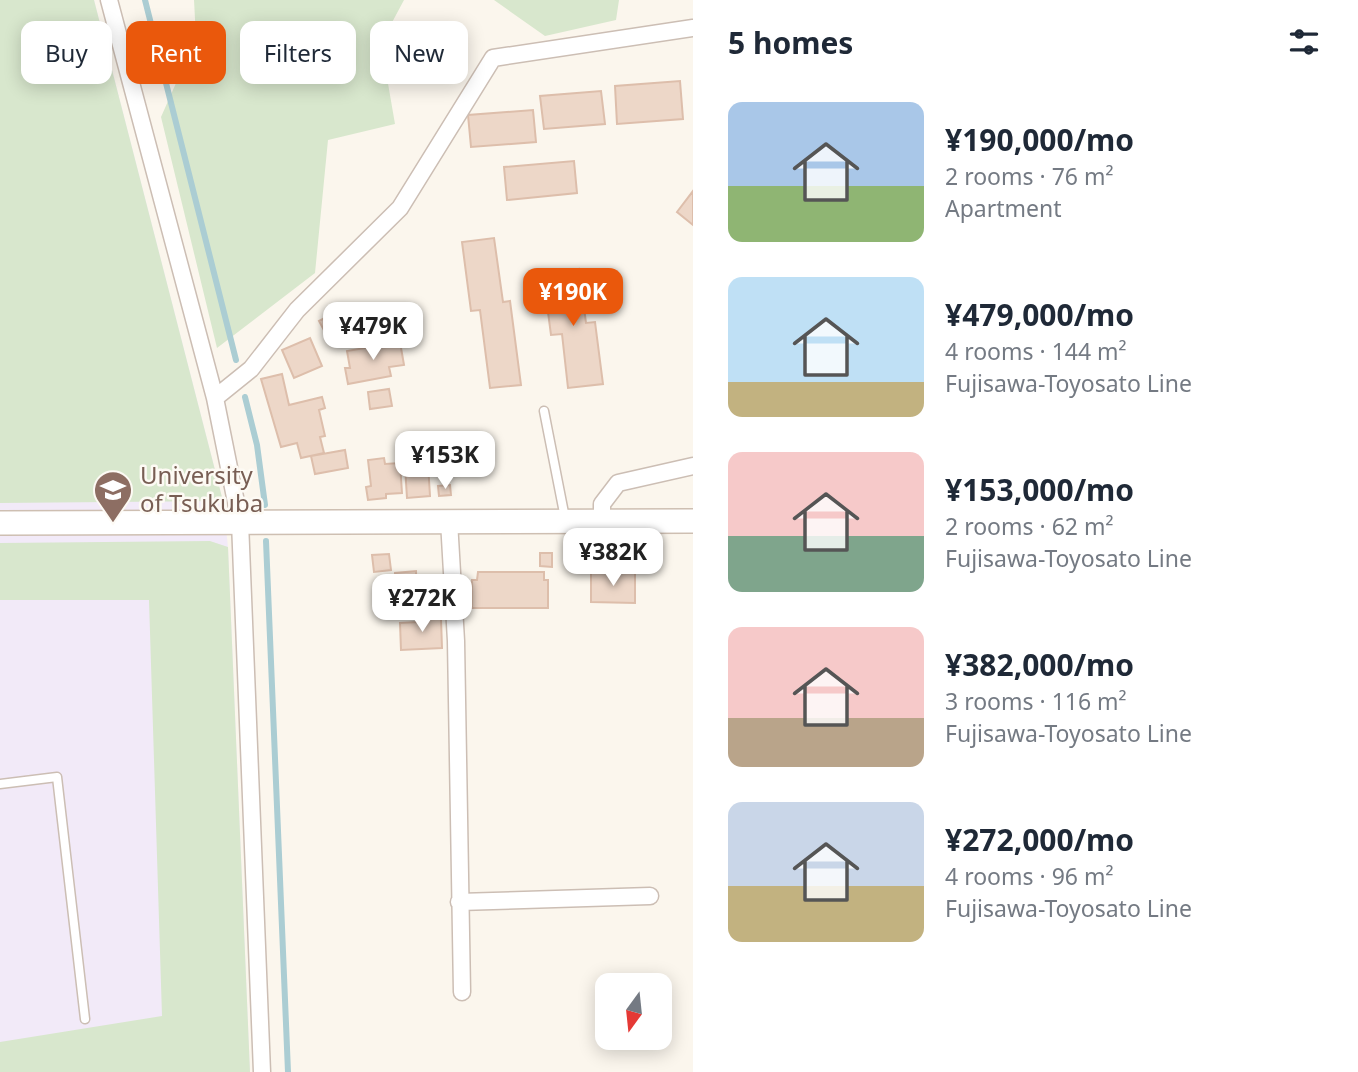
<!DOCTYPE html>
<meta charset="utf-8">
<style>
:root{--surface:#fff;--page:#f6f6f7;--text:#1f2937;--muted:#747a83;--accent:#ea580c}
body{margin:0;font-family:"Noto Sans",sans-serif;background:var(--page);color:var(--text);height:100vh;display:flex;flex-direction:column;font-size:26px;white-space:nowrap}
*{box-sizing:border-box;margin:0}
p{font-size:23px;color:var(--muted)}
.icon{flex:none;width:38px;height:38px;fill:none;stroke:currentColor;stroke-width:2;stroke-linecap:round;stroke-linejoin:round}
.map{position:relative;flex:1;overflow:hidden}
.drawer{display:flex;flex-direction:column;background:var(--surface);width:665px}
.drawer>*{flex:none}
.top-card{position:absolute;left:21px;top:21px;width:567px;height:63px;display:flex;gap:14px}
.needle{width:46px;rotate:195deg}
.buttons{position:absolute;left:595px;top:973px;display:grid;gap:14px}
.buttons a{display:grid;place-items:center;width:77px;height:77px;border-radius:14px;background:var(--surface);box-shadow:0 4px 18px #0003;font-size:35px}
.price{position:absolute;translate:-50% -60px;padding:0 16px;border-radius:14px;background:#fff;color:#222;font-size:23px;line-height:46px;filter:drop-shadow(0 2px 4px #0008)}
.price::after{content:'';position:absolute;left:50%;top:42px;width:21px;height:16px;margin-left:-10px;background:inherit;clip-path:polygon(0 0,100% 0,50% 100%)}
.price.active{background:var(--accent);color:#fff}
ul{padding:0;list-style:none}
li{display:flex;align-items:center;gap:21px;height:175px;padding:0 35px}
li span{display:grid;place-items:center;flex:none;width:196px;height:140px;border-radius:14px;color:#555}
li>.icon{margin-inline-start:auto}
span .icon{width:84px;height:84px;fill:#fffc;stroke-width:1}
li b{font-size:30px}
h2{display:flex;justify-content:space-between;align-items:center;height:84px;padding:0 35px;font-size:30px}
.chip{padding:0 24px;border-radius:14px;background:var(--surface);box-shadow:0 4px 18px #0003;font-size:24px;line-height:63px}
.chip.active{background:var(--accent);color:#fff}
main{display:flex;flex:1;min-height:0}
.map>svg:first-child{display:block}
</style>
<main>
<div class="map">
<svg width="693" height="1072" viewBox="0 0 693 1072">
<rect width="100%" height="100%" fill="#fbf6ed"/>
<path fill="#f2eaf8" d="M0 0H94L223 501 228 547 250 1072H0Z"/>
<path fill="#d8e7cd" d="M0 0H94L223 501 0 503Z
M194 0H404L381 43 395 124 328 140 315 273 217 348 161 117 196 38Z
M494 0H619L616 20 545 36Z
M210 541 228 547 250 1072H0V1042L162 1016 149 600H0V543Z"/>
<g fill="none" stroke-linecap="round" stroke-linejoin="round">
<path stroke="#abcdd3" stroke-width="6" d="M145 0 236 360
M245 397 257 445 265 505
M266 541 288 1072"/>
</g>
<path fill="#edd7c8" stroke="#ddbeab" stroke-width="2" d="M680 81 683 119 617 124 615 86Z
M601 91 605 124 544 129 540 96Z
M533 110 536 142 471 147 468 115Z
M574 161 577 193 507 200 504 167Z
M693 191V225L677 212Z
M494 238 503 302 510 301 521 385 490 388 480 310 471 311 462 242Z
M579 269 586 323 595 322 603 384 568 388 562 334 551 335 543 274Z
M338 311 346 326 327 336 319 321Z
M310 338 322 366 294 378 282 350Z
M400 342 404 365 389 367 391 376 348 384 345 368H350L347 351Z
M282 374 289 405 322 397 325 408 319 410 325 436 320 437 324 453 301 458 297 443 281 447 261 379Z
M389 389 392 406 370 409 368 392Z
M345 450 348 468 315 474 311 456Z
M384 458 385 464 400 463 402 493 386 494V498L368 500 366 487 371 486 368 460Z
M428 464 430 496 407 498 405 466Z
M450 485 451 495 439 496 438 486Z
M540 553H552V567L540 566Z
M389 554 391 570 374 572 372 555Z
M416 571 417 602 396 603 395 573Z
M478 572H544V580H548V608H472V580H477Z
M591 572 635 573V603L591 602Z
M432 613 433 619H441L442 648 401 650 400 623 418 622V614Z"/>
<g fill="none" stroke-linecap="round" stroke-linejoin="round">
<defs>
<path id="service" d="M544 411 565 518
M0 784 57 777 85 1019"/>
<path id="minor" d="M109 0 215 398 240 522 262 1072
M215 398 251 369 297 310 400 208 493 58 693 28
M449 521 456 641 462 992
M602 521V504L618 483 693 466
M459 902 650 896"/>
<path id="secondary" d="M0 523 693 521"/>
</defs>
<use href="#service" stroke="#ccbeb4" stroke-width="11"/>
<use href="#minor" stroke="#ccbeb4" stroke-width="19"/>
<use href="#secondary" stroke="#cebfb2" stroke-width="26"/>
<use href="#service" stroke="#fff" stroke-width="8"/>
<use href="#minor" stroke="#fff" stroke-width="16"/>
<use href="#secondary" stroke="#fff" stroke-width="23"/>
</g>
<defs>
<symbol id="university-pin" viewBox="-11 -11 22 30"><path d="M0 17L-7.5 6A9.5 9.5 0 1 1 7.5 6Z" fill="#8d6e63" stroke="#fdfaf4"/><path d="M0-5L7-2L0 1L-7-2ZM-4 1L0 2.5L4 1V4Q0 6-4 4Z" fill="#fff"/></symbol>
</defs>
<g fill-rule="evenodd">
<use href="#university-pin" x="91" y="468" width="44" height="60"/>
</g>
<g text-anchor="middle" stroke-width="5" stroke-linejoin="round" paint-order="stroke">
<g font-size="24" fill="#785e54" stroke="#fdfaf4" text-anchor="start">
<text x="140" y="484">University<tspan x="140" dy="28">of Tsukuba</tspan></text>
</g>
</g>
</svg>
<div class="buttons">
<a><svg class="needle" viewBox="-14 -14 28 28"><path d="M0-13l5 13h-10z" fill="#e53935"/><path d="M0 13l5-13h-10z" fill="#747a83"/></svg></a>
</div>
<b class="price active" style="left:573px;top:328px">¥190K</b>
<b class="price" style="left:373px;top:362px">¥479K</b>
<b class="price" style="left:445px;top:491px">¥153K</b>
<b class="price" style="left:613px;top:588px">¥382K</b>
<b class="price" style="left:422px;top:634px">¥272K</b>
<div class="top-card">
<a class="chip">Buy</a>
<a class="chip active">Rent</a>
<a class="chip">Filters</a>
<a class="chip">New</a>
</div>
</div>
<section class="drawer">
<h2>5 homes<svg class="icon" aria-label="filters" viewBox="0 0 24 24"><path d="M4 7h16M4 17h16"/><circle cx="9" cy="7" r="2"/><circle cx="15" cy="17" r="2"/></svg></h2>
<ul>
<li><span style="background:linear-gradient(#a9c7e8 60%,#8fb573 0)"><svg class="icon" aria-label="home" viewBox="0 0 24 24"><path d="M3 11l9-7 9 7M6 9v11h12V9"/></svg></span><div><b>¥190,000/mo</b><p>2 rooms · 76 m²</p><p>Apartment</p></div></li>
<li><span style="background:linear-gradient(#bfe0f5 75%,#c2b280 0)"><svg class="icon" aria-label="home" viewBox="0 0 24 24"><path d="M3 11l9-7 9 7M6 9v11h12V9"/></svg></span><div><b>¥479,000/mo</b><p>4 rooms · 144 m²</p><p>Fujisawa-Toyosato Line</p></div></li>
<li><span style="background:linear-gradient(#f6c9c9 60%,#7fa58c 0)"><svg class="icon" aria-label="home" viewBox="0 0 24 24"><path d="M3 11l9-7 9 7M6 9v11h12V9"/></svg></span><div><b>¥153,000/mo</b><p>2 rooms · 62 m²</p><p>Fujisawa-Toyosato Line</p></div></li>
<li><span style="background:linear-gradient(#f6c9c9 65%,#b9a48a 0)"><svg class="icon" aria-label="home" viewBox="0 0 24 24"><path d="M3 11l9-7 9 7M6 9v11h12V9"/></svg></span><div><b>¥382,000/mo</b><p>3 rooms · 116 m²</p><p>Fujisawa-Toyosato Line</p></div></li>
<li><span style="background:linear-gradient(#c9d6e8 60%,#c2b280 0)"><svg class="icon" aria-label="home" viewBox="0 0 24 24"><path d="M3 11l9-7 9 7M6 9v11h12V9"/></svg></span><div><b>¥272,000/mo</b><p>4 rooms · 96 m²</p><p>Fujisawa-Toyosato Line</p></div></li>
</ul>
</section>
</main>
